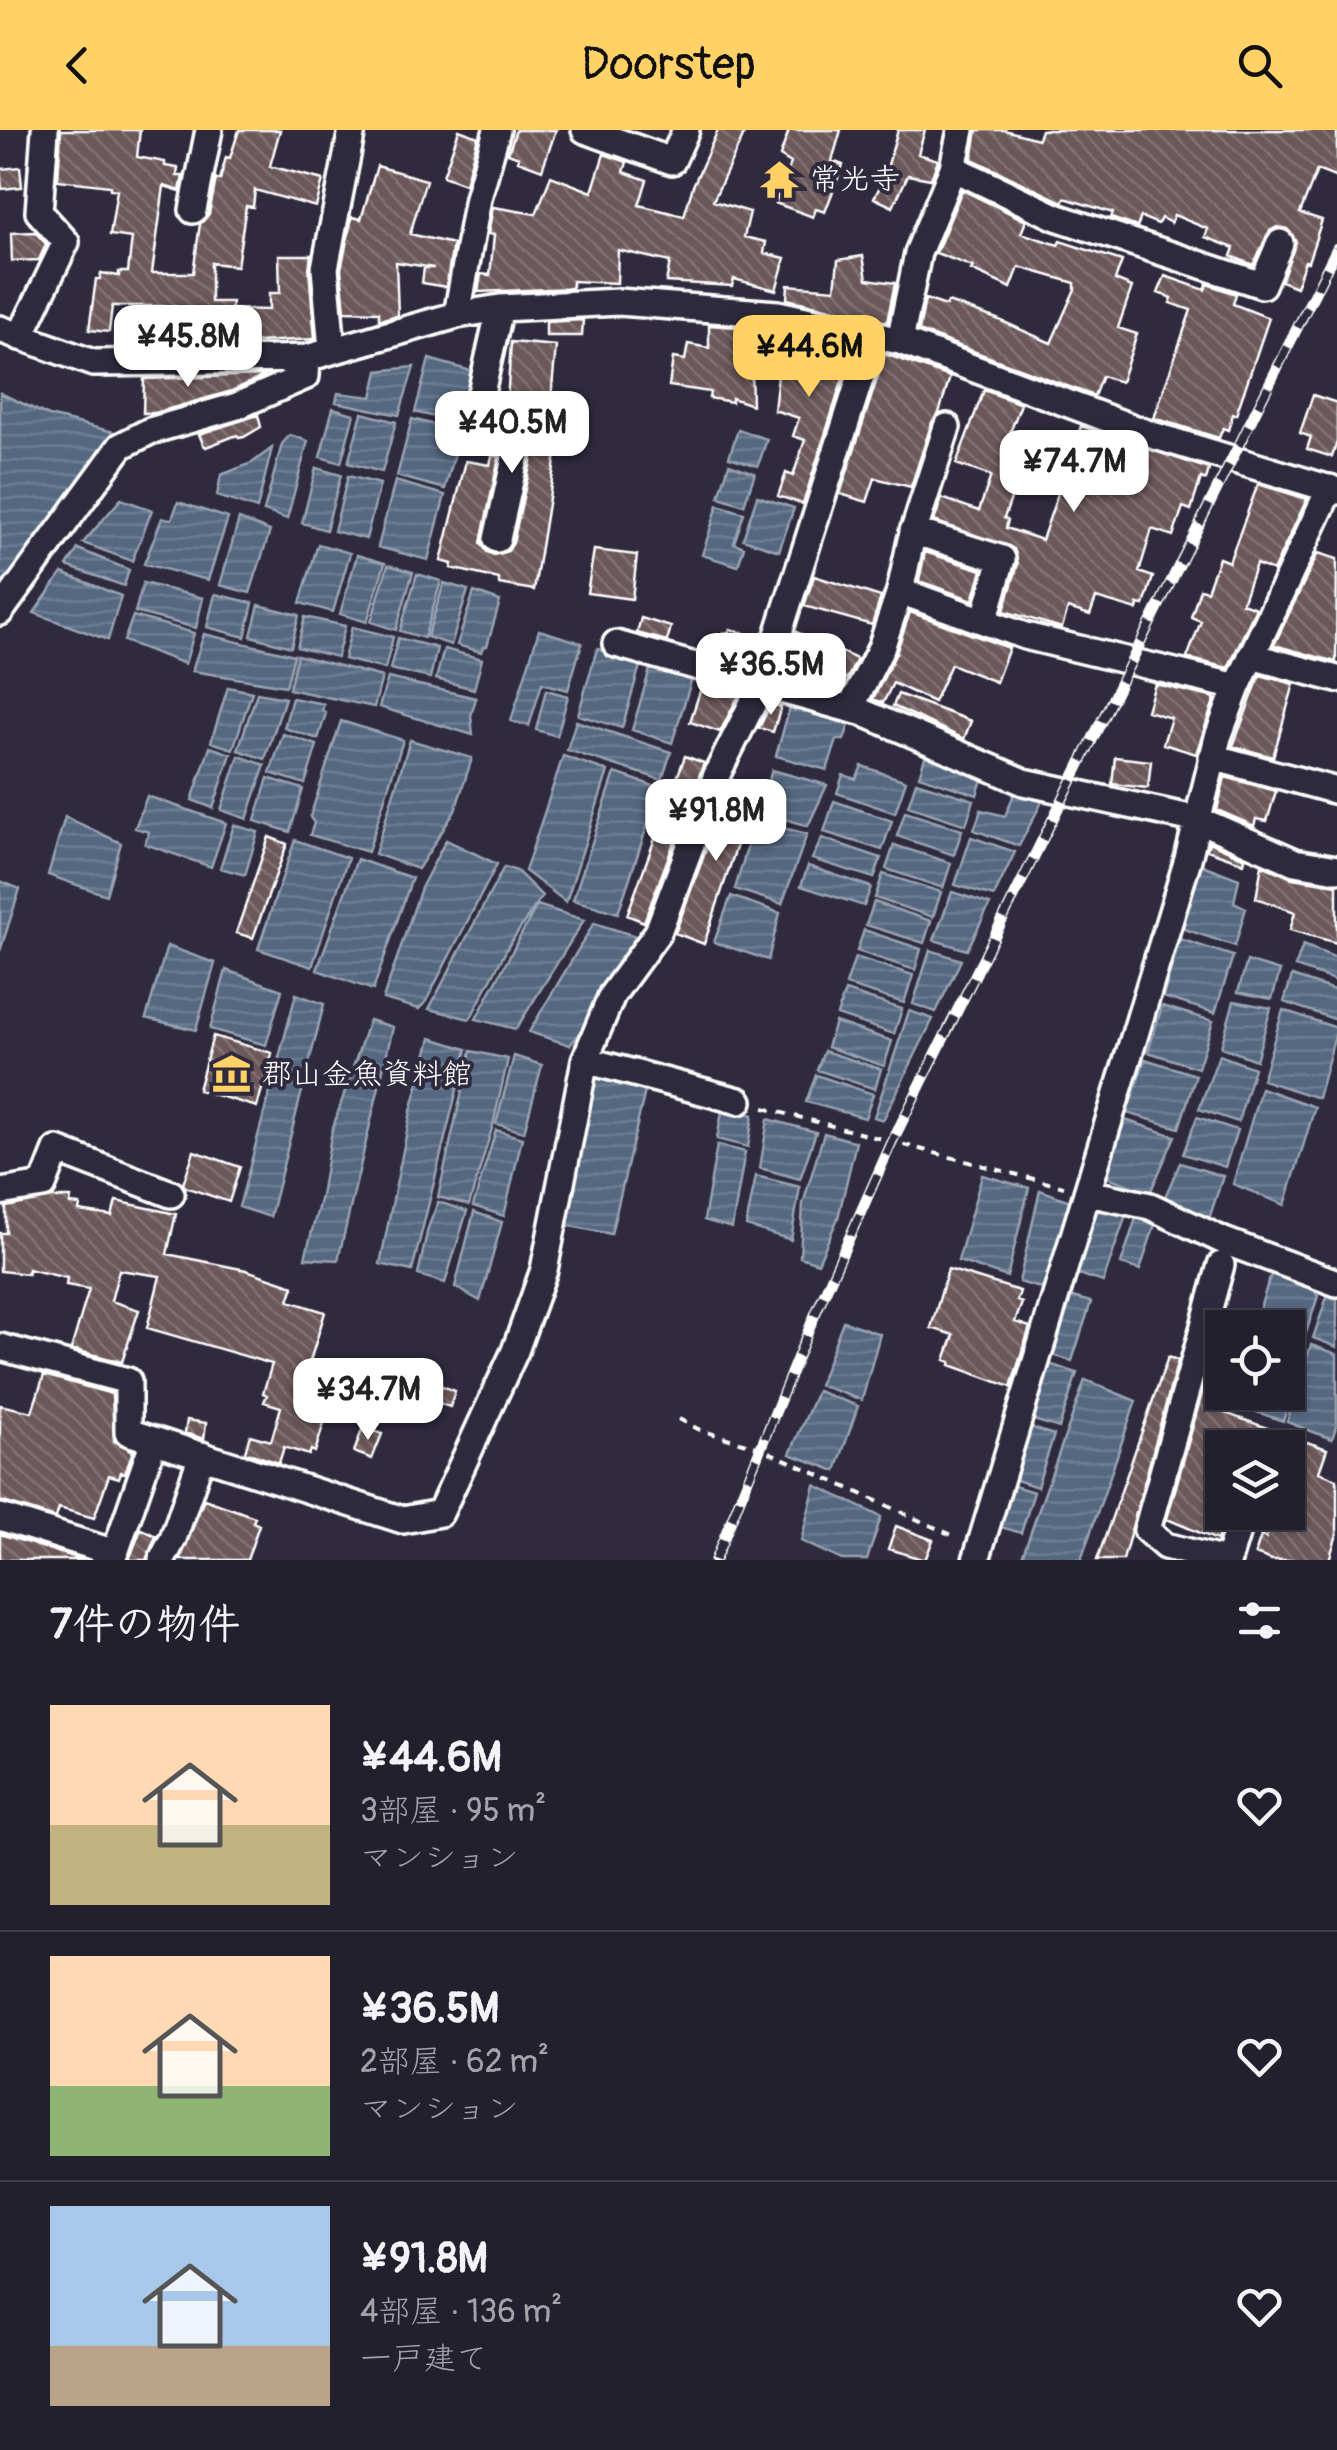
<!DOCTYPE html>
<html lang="ja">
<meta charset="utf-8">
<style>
:root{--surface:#23202e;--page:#2f2d3a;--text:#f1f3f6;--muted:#a3a3aa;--line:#403e4a;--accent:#ffd166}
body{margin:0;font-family:Pangolin,"Klee One",sans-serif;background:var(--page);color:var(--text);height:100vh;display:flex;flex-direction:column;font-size:38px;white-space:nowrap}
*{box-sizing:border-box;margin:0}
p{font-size:32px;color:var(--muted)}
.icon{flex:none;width:55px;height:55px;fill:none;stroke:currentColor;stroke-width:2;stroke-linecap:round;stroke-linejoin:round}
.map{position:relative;height:1430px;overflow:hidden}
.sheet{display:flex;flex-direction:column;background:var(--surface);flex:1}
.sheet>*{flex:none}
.controls{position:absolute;left:1205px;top:1180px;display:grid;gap:20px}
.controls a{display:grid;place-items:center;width:100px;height:100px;border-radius:0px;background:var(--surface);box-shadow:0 2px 8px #0004,0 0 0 2px var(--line);font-size:50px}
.price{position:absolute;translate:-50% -85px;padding:0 22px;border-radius:20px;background:#fff;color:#222;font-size:32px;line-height:65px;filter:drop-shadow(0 2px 5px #0008)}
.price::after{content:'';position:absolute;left:50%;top:60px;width:30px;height:22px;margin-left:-15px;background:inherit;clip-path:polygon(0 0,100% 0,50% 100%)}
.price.on{background:var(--accent);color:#111}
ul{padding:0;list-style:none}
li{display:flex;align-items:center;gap:30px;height:250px;padding:0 50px}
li+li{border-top:2px solid var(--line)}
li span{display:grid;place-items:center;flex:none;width:280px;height:200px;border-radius:0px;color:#555}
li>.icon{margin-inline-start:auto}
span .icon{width:120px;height:120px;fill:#fffc;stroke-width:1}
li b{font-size:42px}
h2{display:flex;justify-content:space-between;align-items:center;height:120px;padding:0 50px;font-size:42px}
header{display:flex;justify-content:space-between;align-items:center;height:130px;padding:0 50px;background:var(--accent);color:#111;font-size:45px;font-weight:600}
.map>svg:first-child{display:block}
</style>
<header><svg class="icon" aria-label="back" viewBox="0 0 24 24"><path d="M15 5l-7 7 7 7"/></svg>Doorstep<svg class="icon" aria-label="search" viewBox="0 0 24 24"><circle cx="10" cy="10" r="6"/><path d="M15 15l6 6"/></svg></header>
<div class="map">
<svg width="1337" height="1430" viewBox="0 0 1337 1430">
<defs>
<pattern id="water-rules" width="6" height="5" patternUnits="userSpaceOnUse" patternTransform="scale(2.5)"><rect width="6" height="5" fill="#546780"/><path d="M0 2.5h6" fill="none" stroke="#6e7e93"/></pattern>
<pattern id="building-back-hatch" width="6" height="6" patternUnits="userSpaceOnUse" patternTransform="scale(2.5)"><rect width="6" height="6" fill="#6c595a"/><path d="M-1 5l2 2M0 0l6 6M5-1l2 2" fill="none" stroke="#827273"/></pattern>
</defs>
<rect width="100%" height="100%" fill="#2f2a3d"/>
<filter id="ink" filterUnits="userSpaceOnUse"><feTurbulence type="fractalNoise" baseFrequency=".01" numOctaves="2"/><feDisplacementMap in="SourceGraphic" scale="20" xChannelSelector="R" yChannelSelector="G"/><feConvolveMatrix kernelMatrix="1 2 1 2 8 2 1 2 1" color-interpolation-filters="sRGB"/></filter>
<g filter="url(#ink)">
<path fill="url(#water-rules)" stroke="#98a4b3" stroke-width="2.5" d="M429 229 475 242 462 294 415 282Z
M414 237 399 285 336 272 338 263 372 267 378 241Z
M0 263 49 286 114 302 0 474Z
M333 278 354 284 341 333 320 327Z
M362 283 396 292 382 342 348 333Z
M412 289 461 302 445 359 397 346Z
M738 300 767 309 758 336 729 327Z
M290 305 308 311 287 389 264 381 282 314Z
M272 318 257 379 217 366 221 345 252 333Z
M729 334 755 343 744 375 719 367Z
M316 338 341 345 326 400 302 393Z
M348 346 380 354 366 409 334 401Z
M395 351 445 365 428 430 378 417Z
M757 366 794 378 779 421 743 409Z
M121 369 152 380 132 431 83 413Z
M178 372 228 388 208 450 144 434 162 388 172 389Z
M718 375 744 383 734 413 744 417 738 436 702 425Z
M239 389 270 401 250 463 220 455Z
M318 414 350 423 333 482 300 473Z
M78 419 129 440 124 456 67 436Z
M357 425 385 433 367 492 340 484Z
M388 435 413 442 396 500 371 492Z
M62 443 121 466 108 510 34 483Z
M417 444 441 451 424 508 400 501Z
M143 453 203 468 196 498 135 482Z
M444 453 468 460 451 515 427 507Z
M474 462 500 471 487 516 483 517 481 522 457 515Z
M215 464 253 473 245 507 207 497Z
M259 475 299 485 291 517 251 506Z
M133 486 194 503 185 534 124 511Z
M305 487 345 496 337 527 297 517Z
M352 497 393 507 385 539 344 529Z
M539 500 582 513 568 560 542 553 529 596 511 591Z
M204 504 294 525 286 556 192 541Z
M398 508 437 518 430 548 390 539Z
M444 519 482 529 474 559 436 549Z
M597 519 641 532 622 598 578 585Z
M297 525 382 547 374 577 289 559Z
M651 536 692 548 672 613 632 600Z
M388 548 476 568 471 586 473 605 379 577Z
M228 557 252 562 233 619 211 612Z
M546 560 568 566 557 606 536 600Z
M257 563 285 568 265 629 238 620Z
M292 568 324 574 322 580 326 583 318 609 284 598Z
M791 573 851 589 844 610H837L827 640 776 626Z
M341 591 403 610 368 722 310 705 314 693 310 687Z
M576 591 671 622 662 650 567 620Z
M283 604 317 615 305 654 270 643Z
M410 610 472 628 455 681 418 739 375 724Z
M210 617 231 624 213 678 192 670Z
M926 624 984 643 977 665 919 646Z
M239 626 265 635 247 689 221 680Z
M563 626 608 641 566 772 525 741Z
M862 636 906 651 895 683 837 663 843 645 856 649Z
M772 640 827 655 808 696 759 681Z
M615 643 660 658 618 783 573 770Z
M268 648 303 659 290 702 255 691Z
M916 652 974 670 966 695 908 676Z
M1017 657 1045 666 1019 716 974 700 981 680 1005 686Z
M147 666 226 693 211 737 145 714 149 702 135 698Z
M834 671 892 691 882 720 824 702Z
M905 682 962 700 954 725 897 706Z
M65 687 121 713 106 765 48 745Z
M755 691 807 704 782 774 735 759Z
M234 695 258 702 245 745 220 738Z
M971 707 1015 722 994 766 955 755Z
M822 708 881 728 874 748 812 729Z
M295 710 348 728 312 837 258 819Z
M446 710 497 734 425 873 419 879 383 869 421 758Z
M894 715 951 733 943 758 886 739Z
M357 729 412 748 373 860 317 840Z
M1197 733 1239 749 1234 772 1246 778 1235 816 1181 798Z
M808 736 871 757 864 776 801 756Z
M504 737 517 741 542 766 509 815 470 889 429 879Z
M883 744 941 762 933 787 875 768Z
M0 751 20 759 0 821Z
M952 762 990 774 967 820 934 810Z
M731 766 780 783 768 830 714 812Z
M874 772 931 791 924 813 866 795Z
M537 775 584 790 516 899 476 889Z
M594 793 642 808 585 897 570 915 529 902Z
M864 800 921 819 915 840 857 821Z
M1180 809 1233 826 1215 883 1163 867Z
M1303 815 1337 828V851L1295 837Z
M167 816 215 833 196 900 146 888Z
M930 820 961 830 936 882 913 874Z
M855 827 913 845 904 873 846 855Z
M1247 831 1280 841 1272 869 1238 862Z
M226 840 282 860 266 915 210 899Z
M1292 846 1337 861V890L1284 872Z
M845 861 902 879 894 904 837 885Z
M296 864 324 874 270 1087 239 1077Z
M1234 871 1271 878 1256 930 1221 917Z
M1162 876 1213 891 1198 938 1148 922Z
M1283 880 1337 898 1318 968 1262 950Z
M909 881 933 889 883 990 874 987Z
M369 890 393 897 338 1130 305 1128 321 1066 332 1000Z
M835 892 892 911 884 936 827 917Z
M431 908 467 919 412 1141 380 1134 411 981Z
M471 921 508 929 493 995 469 1075 438 1067Z
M824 921 881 939 875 959 817 940Z
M1219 925 1254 938 1238 992 1199 979Z
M514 926 542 935 524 1002 496 994Z
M1145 929 1196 945 1179 998 1127 983Z
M594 943 646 957 611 1104 565 1095Z
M816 945 873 964 865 988 806 972Z
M1261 958 1315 977 1285 1075 1233 1054Z
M723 976 753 985 748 1017 717 1009Z
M1197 987 1237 1000 1225 1037 1183 1024Z
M768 989 816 1002 800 1049 760 1038Z
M1125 990 1175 1006 1150 1063 1105 1046Z
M496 1000 522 1008 504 1086 473 1076Z
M824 1003 856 1012 838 1088 818 1133 800 1127 803 1074Z
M717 1015 745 1022 732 1098 704 1090Z
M1180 1033 1223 1046 1209 1089 1164 1069Z
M982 1045 1029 1058 1007 1147 958 1131Z
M756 1046 800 1057 791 1110 746 1096Z
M1040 1060 1073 1072 1051 1161 1019 1152Z
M438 1072 467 1081 445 1153 418 1145 428 1098Z
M1093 1075 1126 1085 1103 1152 1075 1143Z
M474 1082 502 1092 480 1171 455 1157Z
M1136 1088 1155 1094 1140 1140 1121 1134Z
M1272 1141 1316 1158 1315 1162 1318 1166 1305 1206 1256 1190Z
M1328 1164 1337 1167V1217L1313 1208Z
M1069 1166 1091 1172 1072 1231 1052 1225Z
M843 1191 880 1204 862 1270 819 1255Z
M1288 1207 1302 1213 1288 1262Z
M1311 1215 1337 1224V1294L1332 1309 1287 1292Z
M1046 1233 1077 1243 1059 1298 1027 1288Z
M1085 1250 1136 1271 1081 1430H1037L1023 1424Z
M817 1261 858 1276 836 1341 790 1324Z
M1287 1262 1290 1270 1283 1291 1230 1273 1234 1263Z
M1024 1295 1054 1305 1037 1357 1007 1347Z
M1004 1353 1034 1362 1021 1403 991 1394Z
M815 1355 881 1387 867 1430H842L801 1411Z"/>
<path fill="url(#building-back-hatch)" stroke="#fff" stroke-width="2.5" d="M61 0H140L137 27 165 32V36L178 38 177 46H183L180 61 164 56 152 143H193L200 94 209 84 216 49 220 50 226 27 230 28 239 0H280L270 36 323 50 316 77 255 60 253 77 246 76 237 136 211 133V172H232L231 179 269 180V163H280L279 125H311L309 139 315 209 197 215V199H175V176H112L109 202 89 200 96 149H100L101 143 119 146V142H128L132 108 110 105 117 60 110 59V56L58 50Z
M459 0 478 7 465 54 443 46Z
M516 0H556L542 40 518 31 519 27 508 23Z
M718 0H746L713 71 750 82 744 107 766 112 764 123 785 128 776 160 734 149 732 156 666 152 670 132 618 120 617 153 572 151V158L478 162 481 144 490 145 494 105 488 104 493 77 536 84 551 46 592 62 604 24 627 32 624 42 647 50 639 75 684 86 693 56Z
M789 0H841L832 31 843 35 825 82 816 79 813 87 775 73 791 33 780 26Z
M898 0H925L918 24 938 30 931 49 908 45 893 77 874 68 884 49Z
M977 0H1004L1038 9 1041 0H1337V48L1317 40 1300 83 1322 90 1308 132 1305 131 1296 157 1281 151 1296 112 1287 99 1277 97 1270 101 1253 135 1231 126 1234 118 1205 107 1208 99 1174 85 1171 93 1161 88 1158 94 1141 87 1137 97 1111 88 1113 83 1065 68 1062 72 972 29Z
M377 36 426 50 410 104 453 114 446 157 422 153 424 138H434L396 132 398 185 379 190V182L345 181 341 139 352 87 361 89Z
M20 37 22 57 2 59 0 39Z
M962 60 1026 91 1021 103 1058 115 1060 111 1122 131 1115 150 1132 157 1118 198 1137 204 1121 252 1102 246 1094 266 919 201 925 169 946 176 948 172 997 189 1051 213 1075 159V153L1019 137 1011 158 971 140 973 137 936 123Z
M35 102 46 114 39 130 12 131 11 103Z
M863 126 867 149 895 153 887 192 787 169 788 155 835 159 838 130Z
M1165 146 1205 160 1207 154 1236 164 1233 174 1269 188 1236 285 1233 284 1228 300 1223 298 1219 308 1154 288 1191 180 1170 173 1172 168 1158 163Z
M583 190 582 206H546V192Z
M709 195 750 198 752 275 732 268V272L709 268 710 262 669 256 673 228 685 230 688 214 709 218Z
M795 204 853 217 803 374 778 366 786 343 793 346 805 310 793 306 799 288 774 280 782 210 794 212Z
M511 212 556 216 550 279 558 281 556 288 561 294 534 460 499 454V449L451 438 452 434 441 431 466 331 490 335 492 325 499 327 481 413 487 422 494 425 508 421 513 413 534 318 528 303 491 291 496 270 507 272Z
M885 224 950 247 939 283 932 292 911 357 875 348 867 372 840 364Z
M266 245 232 261 155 283H143L144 249Z
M984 260 1021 274 1008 308 1030 316 1004 388 1008 390 1006 398 1042 410 1081 296 1209 339 1206 350 1201 348 1191 380 1183 377 1173 406 1152 399 1139 442 1153 447 1144 475 1138 474 1137 480 1096 468 1090 485 1068 478 1062 498 1004 481 1018 434 1014 419 934 391 942 368 979 381 991 346 956 334Z
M1313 265 1337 273V312L1332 327 1307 319 1311 307 1300 303Z
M258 285 261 297 244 307 239 308 237 305 206 317 203 314 199 304Z
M1258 354 1307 369 1273 441 1256 434 1242 473 1256 478 1228 538 1187 528 1201 491 1191 487 1200 459 1207 461 1219 428 1229 432Z
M594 420 637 425 632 469 587 463Z
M925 422 982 440 973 470 919 451Z
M1318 423 1337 429 1336 532 1274 515Z
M814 446 881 467 872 495 804 476Z
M910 482 1009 518 996 552 951 534 934 572 893 553 883 573 873 569 896 523Z
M641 488 671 497 667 511 637 503Z
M730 499 760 508 751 535 712 524 717 523 723 503 728 504Z
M796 502 857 529 847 549 822 538 825 532 790 521Z
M1260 545 1294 554 1273 627 1233 616Z
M1155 554 1215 568 1196 624 1163 614 1171 588 1147 581Z
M702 555 739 565 720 602 690 592Z
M898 564 971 591 964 609 893 576Z
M771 574 781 577 773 602 759 598Z
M685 626 704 633 644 792 627 785Z
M1115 627 1151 631 1148 658 1112 654Z
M1225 647 1276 661 1267 691 1256 689 1254 696 1217 680Z
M732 650 756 658 704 814 675 803Z
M269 707 287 714 253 808 236 803Z
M1209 712 1245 728 1244 733 1207 720Z
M1262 735 1292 748 1337 755V813L1290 800 1295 782 1256 768Z
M213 906 272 923 257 977 198 960Z
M194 1021 240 1037 229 1072 185 1057 183 1054Z
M52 1068H71L70 1074 80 1075 79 1081 112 1086 116 1071 176 1084 167 1124 246 1140 294 1156 289 1171 325 1182 297 1274 327 1283 315 1322 311 1320 309 1325 284 1317 279 1333 245 1322 250 1305 271 1311 281 1277 264 1272 267 1265 263 1263 272 1234 147 1198 160 1146 119 1140 111 1171 139 1180 122 1232 71 1219 89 1159 66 1155 67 1148 28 1139V1144L0 1141V1103H6V1077Z
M948 1139 1020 1161 1017 1171 1022 1173 1015 1192 1030 1197 1011 1257 950 1235 951 1232 945 1230 954 1205 931 1198Z
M1168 1227 1178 1230 1123 1430H1097Z
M1208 1242 1222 1248 1219 1281 1327 1319 1319 1342 1337 1349V1404L1329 1430H1272L1255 1424 1261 1406 1266 1408 1274 1382H1288V1318H1222V1360L1216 1381 1225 1384 1217 1410 1167 1389Z
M408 1243 455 1261 450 1277 435 1272 433 1278 416 1272 418 1265 402 1259Z
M44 1245 112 1264 114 1311 133 1321 125 1343 121 1342 119 1348 109 1345 94 1388 59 1378 56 1388 0 1371V1275L32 1282Z
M187 1290 206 1293 204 1309 185 1303Z
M363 1297 382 1304 372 1329 354 1322Z
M204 1369 255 1387 253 1392 259 1395 247 1430H180Z
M896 1396 933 1410 925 1430 888 1419Z
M141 1399 156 1406 146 1430H129Z
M0 1404 83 1430H0Z"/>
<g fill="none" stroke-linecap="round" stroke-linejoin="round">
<defs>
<path id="minor" d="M585 0 672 31 686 0
M953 38 1056 87 1262 155 1280 113
M193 80 209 0
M457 185 478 68 497 0
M0 199 93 233 175 232 307 228 457 185 500 178 619 172 778 184 900 211 1152 305 1337 361
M20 207 66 112 39 82 45 0
M900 211 918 123 953 38 961 0
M332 220 325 138 352 0
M913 401 1002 429 984 491
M497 409 518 315 472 303 500 178
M900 461 1025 506 1237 557
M0 482 121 316 150 301 237 276 306 246 307 228
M616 514 864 583 1024 652 1199 690 1295 732 1337 739
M1251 526 1337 549
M850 579 881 518 900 461 911 410 947 297
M1212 627 1337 661
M585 930 739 971
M0 1062 43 1055 57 1020 171 1064
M1088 1063 1150 1076 1224 1111 1337 1153
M1221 1135 1147 1400 1165 1416 1221 1430
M0 1217 128 1251V1302L403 1390 440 1383 515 1221 544 1140 585 930 612 865 658 802 718 642 762 555 874 205
M0 1387 115 1423 154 1310
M162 1430 173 1409 202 1325
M976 1430 1188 729 1218 607 1237 557 1330 358
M1228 1430 1243 1382"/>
</defs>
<use href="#minor" stroke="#fff" stroke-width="32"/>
<path stroke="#fff" stroke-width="4" stroke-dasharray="8 8" stroke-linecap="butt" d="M764 978 1064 1057
M679 1289 700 1300 760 1318 956 1407"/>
<use href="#minor" stroke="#2f2a3d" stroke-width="25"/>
<defs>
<path id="rail" d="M715 1430 814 1187 892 1012 1337 118"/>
</defs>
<use href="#rail" stroke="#fff" stroke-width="11"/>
<use href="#rail" stroke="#2f2a3d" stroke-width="8" stroke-dasharray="22" stroke-linecap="butt"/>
</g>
</g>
<defs>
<symbol id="temple-bare" viewBox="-9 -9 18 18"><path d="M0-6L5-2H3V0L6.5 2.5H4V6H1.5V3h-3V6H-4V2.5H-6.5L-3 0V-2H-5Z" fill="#ffd166" stroke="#2f2a3d" stroke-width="2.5" paint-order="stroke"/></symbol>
<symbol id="museum-bare" viewBox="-9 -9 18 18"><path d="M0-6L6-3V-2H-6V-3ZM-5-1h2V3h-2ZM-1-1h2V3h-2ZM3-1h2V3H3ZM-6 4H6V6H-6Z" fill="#ffd166" stroke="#2f2a3d" stroke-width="2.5" paint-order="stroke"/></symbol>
</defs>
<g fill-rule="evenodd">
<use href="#temple-bare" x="752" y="22" width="55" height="55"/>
<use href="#museum-bare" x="204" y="916" width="55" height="55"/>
</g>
<g text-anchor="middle" stroke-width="8" stroke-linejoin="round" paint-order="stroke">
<g font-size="30" fill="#fff" stroke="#2f2a3d" text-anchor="start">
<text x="810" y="59">常光寺</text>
<text x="262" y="954">郡山金魚資料館</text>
</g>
</g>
</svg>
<div class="controls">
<a><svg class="icon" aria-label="locate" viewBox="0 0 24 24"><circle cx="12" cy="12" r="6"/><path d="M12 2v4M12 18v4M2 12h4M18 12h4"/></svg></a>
<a><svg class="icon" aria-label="layers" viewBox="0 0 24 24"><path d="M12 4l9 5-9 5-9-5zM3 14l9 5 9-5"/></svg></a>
</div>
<b class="price" style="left:188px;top:260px">¥45.8M</b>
<b class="price on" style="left:809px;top:270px">¥44.6M</b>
<b class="price" style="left:512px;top:346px">¥40.5M</b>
<b class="price" style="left:1074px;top:385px">¥74.7M</b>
<b class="price" style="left:771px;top:588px">¥36.5M</b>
<b class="price" style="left:716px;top:734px">¥91.8M</b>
<b class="price" style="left:368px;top:1313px">¥34.7M</b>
</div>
<section class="sheet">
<h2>7件の物件<svg class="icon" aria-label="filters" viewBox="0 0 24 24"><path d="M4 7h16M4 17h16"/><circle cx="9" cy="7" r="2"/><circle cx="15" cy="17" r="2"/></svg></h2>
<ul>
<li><span style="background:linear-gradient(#ffd9b3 60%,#c2b280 0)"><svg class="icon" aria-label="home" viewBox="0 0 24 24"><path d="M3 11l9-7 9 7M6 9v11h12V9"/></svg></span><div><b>¥44.6M</b><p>3部屋 · 95 m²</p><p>マンション</p></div><svg class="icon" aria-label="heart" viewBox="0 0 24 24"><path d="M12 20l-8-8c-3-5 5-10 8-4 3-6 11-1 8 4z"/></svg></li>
<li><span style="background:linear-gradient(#ffd9b3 65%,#8fb573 0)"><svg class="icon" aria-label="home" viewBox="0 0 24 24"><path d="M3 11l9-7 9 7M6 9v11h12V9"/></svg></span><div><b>¥36.5M</b><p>2部屋 · 62 m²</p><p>マンション</p></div><svg class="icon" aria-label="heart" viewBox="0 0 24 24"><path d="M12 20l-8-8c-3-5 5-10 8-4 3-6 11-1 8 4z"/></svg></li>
<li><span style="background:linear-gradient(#a9c7e8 70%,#b9a48a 0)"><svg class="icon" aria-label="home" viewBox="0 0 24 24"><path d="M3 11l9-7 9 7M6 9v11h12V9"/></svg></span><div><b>¥91.8M</b><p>4部屋 · 136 m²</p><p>一戸建て</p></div><svg class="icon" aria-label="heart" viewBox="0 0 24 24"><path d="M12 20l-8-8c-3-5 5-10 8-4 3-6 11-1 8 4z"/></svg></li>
</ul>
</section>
